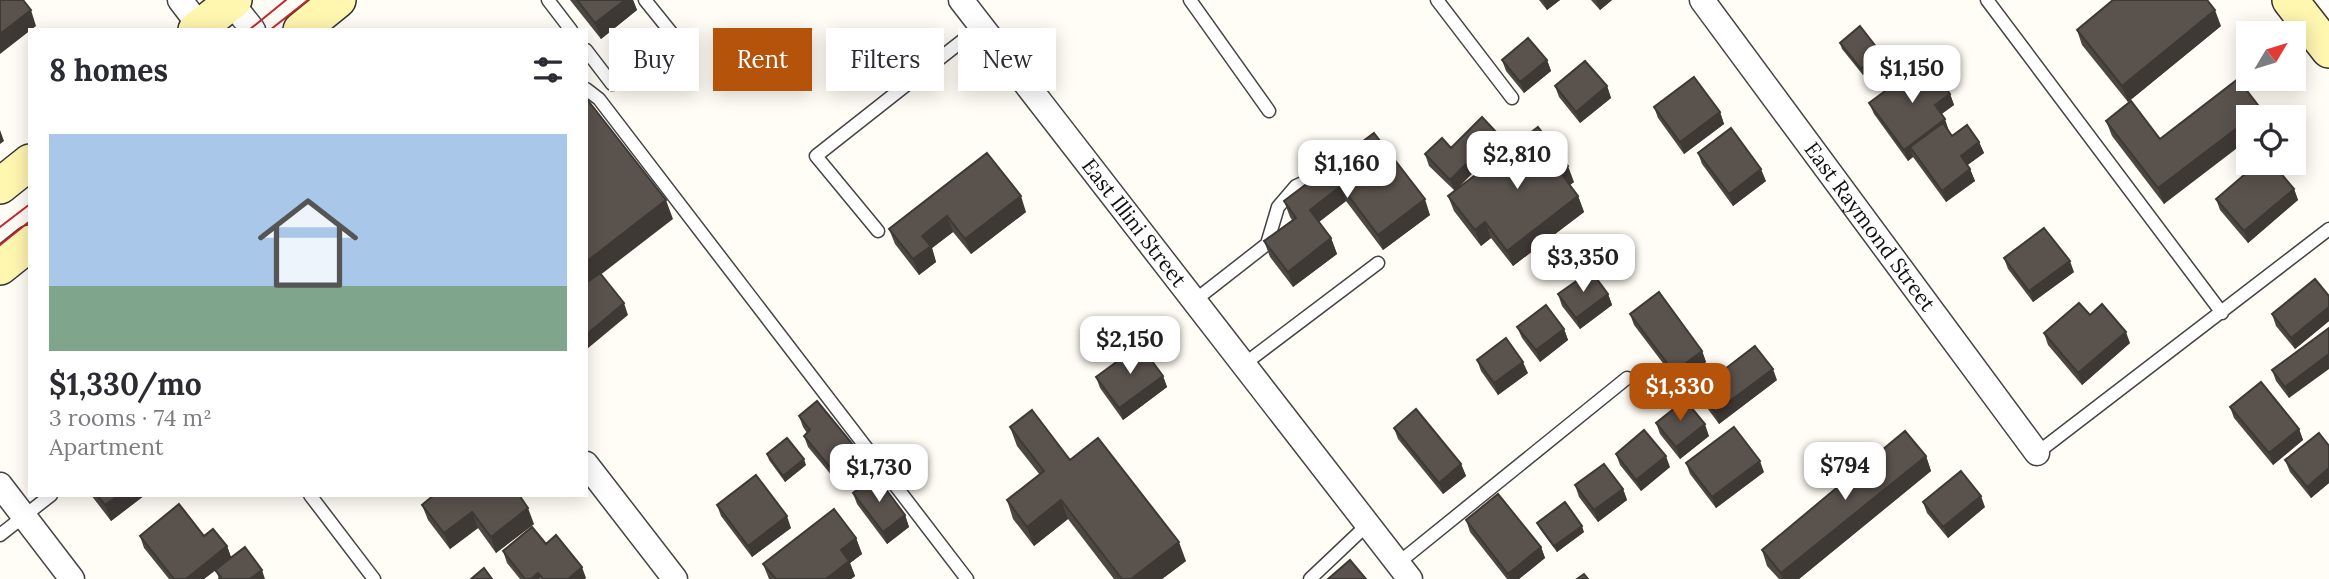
<!DOCTYPE html>
<meta charset="utf-8">
<style>
:root{--surface:#fff;--page:#f7f7f7;--text:#2b2b33;--muted:#7c7c81;--accent:#b45309}
body{margin:0;font-family:Lora,serif;background:var(--page);color:var(--text);height:100vh;display:flex;flex-direction:column;font-size:26px;white-space:nowrap}
*{box-sizing:border-box;margin:0}
p{font-size:23px;color:var(--muted)}
.icon{flex:none;width:38px;height:38px;fill:none;stroke:currentColor;stroke-width:2;stroke-linecap:round;stroke-linejoin:round}
.map{position:relative;flex:1;overflow:hidden}
.sheet{position:absolute;left:28px;top:28px;width:560px;height:469px;display:flex;flex-direction:column;background:var(--surface);border-radius:0px;box-shadow:0 4px 18px #0003}
.sheet>*{flex:none}
.banner{position:absolute;left:609px;top:28px;width:665px;height:63px;display:flex;gap:14px}
.needle{width:46px;rotate:52deg}
.controls{position:absolute;left:2236px;top:21px;display:grid;gap:14px}
.controls a{display:grid;place-items:center;width:70px;height:70px;border-radius:0px;background:var(--surface);box-shadow:0 4px 18px #0003;font-size:35px}
.price{position:absolute;translate:-50% -60px;padding:0 16px;border-radius:14px;background:#fff;color:#222;font-size:23px;line-height:46px;filter:drop-shadow(0 2px 4px #0008)}
.price::after{content:'';position:absolute;left:50%;top:42px;width:21px;height:16px;margin-left:-10px;background:inherit;clip-path:polygon(0 0,100% 0,50% 100%)}
.price.on{background:var(--accent);color:#fff}
ul{padding:0;list-style:none}
li{display:grid;align-content:center;gap:14px;height:371px;padding:0 21px}
li span{display:grid;place-items:center;height:217px;border-radius:0px;color:#555}
li>.icon{margin-inline-start:auto}
span .icon{width:126px;height:126px;fill:#fffc;stroke-width:1}
li b{font-size:30px}
h2{display:flex;justify-content:space-between;align-items:center;height:84px;padding:0 21px;font-size:30px}
.tag{padding:0 24px;border-radius:0px;background:var(--surface);box-shadow:0 4px 18px #0003;font-size:24px;line-height:63px}
.tag.on{background:var(--accent);color:#fff}
.map>svg:first-child{display:block}
</style>
<div class="map">
<svg width="2329" height="579" viewBox="0 0 2329 579">
<rect width="100%" height="100%" fill="#fffdf5"/>
<g fill="none" stroke-linecap="round" stroke-linejoin="round">
<defs>
<path id="lane" d="M548 0 571 30
M1190 0 1269 111
M1437 0 1512 98
M1987 0 2222 313
M586 50 612 84 674 36 645 0
M586 89 599 99 967 579
M878 231 816 156 981 26
M1194 301 1267 244 1278 207 1296 186 1318 176
M1243 365 1378 263
M2037 453 2329 229
M310 495 374 579
M0 535 51 495
M1397 564 1627 378
M1310 579 1367 525"/>
<g id="street">
<path d="M180 0 203 30"/>
<path id="s1" d="M961 0 1410 579"/>
<path id="s2" d="M1702 0 2037 453"/>
<path d="M231 2 253 30"/>
<path d="M586 464 675 579"/>
<path d="M0 485 72 579"/>
</g>
<path id="secondary" d="M2290 0 2329 50
M196 30 234 0
M301 30 338 0
M0 186 30 162
M0 267 30 243"/>
</defs>
<use href="#lane" stroke="#444" stroke-width="15"/>
<use href="#street" stroke="#444" stroke-width="27"/>
<use href="#secondary" stroke="#333" stroke-width="38"/>
<use href="#lane" stroke="#fff" stroke-width="12"/>
<use href="#street" stroke="#fff" stroke-width="24"/>
<use href="#secondary" stroke="#fff6b0" stroke-width="35"/>
<path stroke="#c4262e" stroke-width="2" d="M249 30 286 0
M270 30 308 0
M0 227 30 204
M0 245 30 221"/>
</g>
<path fill="#4d4742" d="M570 0H633L637 10 601 39Z
M1539 0H1560L1547 10Z
M1591 0H1612L1600 10Z
M2221 26 2128 102 2082 45 2077 30Z
M1840 43 1883 59 1863 75 1842 49Z
M1502 60H1547L1551 71 1524 93 1506 71Z
M1555 86H1607L1611 98 1580 123 1559 97Z
M1950 94 1954 105 1941 114 1949 131 1952 136 1979 142 1984 153 1967 165 1970 169 1975 181 1946 202 1913 157 1908 161 1874 114 1869 103Z
M1654 107 1720 112 1724 124 1684 154 1658 118Z
M2261 109 2264 117H2249L2164 204 2112 136 2106 121 2160 139Z
M1374 133 1430 215 1383 250 1346 201 1319 222 1331 238 1337 254 1293 287 1270 257 1264 241 1292 220 1290 217 1284 201Z
M1501 144 1455 191 1429 166 1425 154 1451 148Z
M987 153 1026 212 971 254 953 232 932 248 936 262 919 275 895 244 889 229Z
M1698 153 1766 181 1733 206 1702 164Z
M1574 182 1570 185 1578 196 1584 212 1513 266 1491 238 1481 246 1454 211 1448 196Z
M2294 189 2298 200 2248 243 2220 210 2216 199Z
M2004 258 2074 272 2033 302 2008 269Z
M1558 294H1608L1612 305 1580 329 1562 306Z
M2329 296V321L2295 349 2276 326 2272 314Z
M1630 314 1702 351 1706 362 1678 383 1634 325Z
M2090 315 2130 343 2082 385 2048 345 2044 333Z
M1517 327 1564 329 1568 340 1540 362 1522 338Z
M2329 328 2289 398 2276 381 2272 370Z
M1477 360 1528 373 1498 395 1481 371Z
M1163 376 1167 387 1123 420 1100 388 1096 377Z
M1777 380 1719 424 1702 401 1698 390Z
M2230 407 2299 429 2303 440 2273 465 2234 418Z
M799 416 859 452 863 463 838 483 808 447 804 436 807 433 803 427Z
M1656 423 1709 436 1680 459 1660 434Z
M1010 427 1070 460 1186 561 1162 579H1114L1068 519 1034 546 1013 519 1007 500 1040 475 1017 446Z
M1394 428 1461 464 1466 476 1443 494 1398 439Z
M2329 446V483L2311 498 2290 472 2285 460Z
M767 454 806 465 785 482 769 460Z
M1616 454 1670 467 1641 491 1620 465Z
M1926 456 1931 471 1799 579H1779L1767 566 1762 550Z
M1686 463 1764 472 1716 508 1690 474Z
M1575 485 1623 489 1627 500 1598 522 1579 497Z
M853 493 905 515 909 527 887 544 857 504Z
M91 495H145L111 521Z
M1923 502 1985 507 1948 538 1927 513Z
M422 505 534 524 496 553 478 528 450 549 428 520Z
M717 505 791 528 752 557 721 516Z
M1466 520 1541 547 1545 558 1519 579H1507L1470 532Z
M1537 523 1584 532 1557 552 1540 529Z
M140 536H204L227 546 231 557 262 570 219 579 216 570 204 579H169L144 548Z
M856 538 862 554 850 563 855 576 851 579H769L763 564Z
M546 544 586 578 520 579 507 563 503 551Z"/>
<path fill="#3f3936" d="M625 0H633L637 10 601 39 595 23Z
M1543 0H1560L1547 10Z
M1596 0H1612L1600 10Z
M31 10 36 26 0 54V34Z
M2215 10 2221 26 2128 102 2122 86Z
M1881 53 1883 59 1863 75 1861 69Z
M1547 60 1551 71 1524 93 1520 82Z
M1607 86 1611 98 1580 123 1576 112Z
M1950 94 1954 105 1939 116 1935 105Z
M2261 109 2264 117H2251Z
M1720 112 1724 124 1684 154 1680 142Z
M1945 119 1949 131 1916 155 1910 147 1913 157 1908 161 1904 150Z
M2249 119V139L2164 204 2158 188Z
M0 130 4 141 0 144Z
M1497 133 1501 144 1455 191 1450 180Z
M1979 142 1984 153 1965 167 1961 156Z
M1568 166 1574 182 1566 188 1560 172Z
M1761 169 1766 181 1733 206 1729 194Z
M1970 169 1975 181 1946 202 1942 191Z
M1341 186 1346 201 1315 225 1310 210Z
M2294 189 2298 200 2248 243 2244 231Z
M1021 196 1026 212 971 254 965 239Z
M1578 196 1584 212 1513 266 1507 251Z
M1425 199 1430 215 1383 250 1378 235Z
M666 200 673 219 586 286V262Z
M947 216 953 232 932 248 936 262 919 275 913 259 922 236Z
M1485 222 1491 238 1481 246 1475 230Z
M1331 238 1337 254 1293 287 1288 272Z
M2070 261 2074 272 2033 302 2029 291Z
M1608 294 1612 305 1580 329 1576 318Z
M624 303 628 315 587 349 586 335Z
M2329 307V321L2295 349 2291 338Z
M1564 329 1568 340 1540 362 1536 350Z
M2126 332 2130 343 2082 385 2078 373Z
M1702 351 1706 362 1678 383 1674 372Z
M2329 354V369L2289 398 2285 387Z
M1523 362 1528 373 1498 395 1494 383Z
M1773 369 1777 380 1719 424 1715 412Z
M1163 376 1167 387 1123 420 1119 408Z
M1705 424 1709 436 1680 459 1676 447Z
M2299 429 2303 440 2273 465 2269 453Z
M859 452 863 463 838 483 834 472Z
M1666 456 1670 467 1641 491 1636 480Z
M1926 456 1931 471 1799 579H1783L1781 573Z
M804 459 806 465 785 482 783 476Z
M1760 461 1764 472 1716 508 1712 497Z
M1461 464 1466 476 1443 494 1439 483Z
M2329 468V483L2311 498 2307 487Z
M1623 489 1627 500 1598 522 1594 510Z
M119 495H145L111 521 105 505Z
M1981 496 1985 507 1948 538 1943 527Z
M1061 500 1068 519 1034 546 1027 527Z
M528 508 534 524 496 553 491 537Z
M472 512 478 528 450 549 444 533Z
M905 515 909 527 887 544 883 532Z
M787 516 791 528 752 557 748 546Z
M1582 526 1584 532 1557 552 1554 546Z
M856 538 862 554 850 563 855 576 851 579H826L841 550Z
M1179 542 1186 561 1162 579H1131Z
M227 546 231 557 204 579H186Z
M1541 547 1545 558 1519 579H1510L1508 574Z
M582 567 586 578 585 579H568Z
M262 570 265 579H250Z
M538 573 540 579H531Z"/>
<path fill="#5a524d" stroke="#3f3936" stroke-width="2" d="M0 0H23L31 10 0 34Z
M577 0H625L595 23Z
M2113 0H2207L2215 10 2122 86 2077 30Z
M1860 26 1881 53 1861 69 1840 43Z
M1528 38 1547 60 1520 82 1502 60Z
M1585 61 1607 86 1576 112 1555 86Z
M1926 61 1950 94 1935 105 1945 119 1904 150 1869 103Z
M1694 77 1720 112 1680 142 1654 107Z
M2238 79 2261 109 2251 117H2249V119L2158 188 2106 121 2131 101 2160 139Z
M586 98 666 200 586 262Z
M1482 117 1497 133 1450 180 1425 154 1442 138 1451 148Z
M1943 123 1952 136 1967 125 1979 142 1961 156 1970 169 1942 191 1910 147Z
M1538 127 1568 166 1560 172 1578 196 1507 251 1485 222 1475 230 1448 196Z
M1731 128 1761 169 1729 194 1698 153Z
M1374 133 1425 199 1378 235 1341 186 1310 210 1331 238 1288 272 1264 241 1296 218 1284 201Z
M987 153 1021 196 965 239 947 216 922 236 931 246 913 259 889 229Z
M2258 163H2272L2294 189 2244 231 2216 199Z
M2044 228 2070 261 2029 291 2004 258Z
M1591 271 1608 294 1576 318 1558 294Z
M600 273 624 303 586 335V283Z
M2315 279 2329 296V307L2291 338 2272 314Z
M1659 292 1702 351 1674 372 1630 314Z
M2079 303 2090 315 2102 304 2126 332 2078 373 2044 333Z
M1546 305 1564 329 1536 350 1517 327Z
M2329 328V354L2285 387 2272 370Z
M1506 338 1523 362 1494 383 1477 360Z
M1140 345 1163 376 1119 408 1096 377Z
M1755 346 1773 369 1715 412 1698 390Z
M2261 382 2299 429 2269 453 2230 407Z
M1685 400 1705 424 1676 447 1656 423Z
M817 401 859 452 834 472 804 436 810 430 799 416Z
M1416 409 1461 464 1439 483 1394 428Z
M1032 410 1070 460 1098 438 1179 542 1131 579H1122L1061 500 1027 527 1007 500 1044 471 1010 427Z
M1734 427 1760 461 1712 497 1686 463Z
M1644 430 1666 456 1636 480 1616 454Z
M1905 431 1926 456 1781 573 1762 550Z
M2319 433 2329 446V468L2307 487 2285 460Z
M787 438 804 459 783 476 767 454Z
M1604 464 1623 489 1594 510 1575 485Z
M1961 471 1981 496 1943 527 1923 502Z
M756 475 787 516 748 546 717 505Z
M876 476 905 515 883 532 853 493Z
M1498 494 1541 547 1508 574 1466 520Z
M97 495H119L105 505Z
M434 495H519L528 508 491 537 472 512 444 533 422 505Z
M1565 502 1582 526 1554 546 1537 523Z
M179 504 204 536 213 529 227 546 186 579H174L140 536Z
M834 509 856 538 841 550 849 561 826 579H776L763 564Z
M532 527 546 544 556 535 582 567 568 579H543L538 573 531 579H525L503 551Z
M245 547 262 570 250 579H219L221 577 215 570Z
M1350 560 1366 579H1328Z
M484 568 492 579H471Z
M1584 574 1588 579H1577Z"/>
<g text-anchor="middle" stroke-width="7" stroke-linejoin="round" paint-order="stroke">
<g font-size="21" fill="#111" stroke="#fff">
<text dy="7" stroke="none"><textPath href="#s1" startOffset="282">East Illini Street</textPath></text>
<text dy="7" stroke="none"><textPath href="#s2" startOffset="282">East Raymond Street</textPath></text>
</g>
</g>
</svg>
<div class="controls">
<a><svg class="needle" viewBox="-14 -14 28 28"><path d="M0-13l5 13h-10z" fill="#e53935"/><path d="M0 13l5-13h-10z" fill="#7c7c81"/></svg></a>
<a><svg class="icon" aria-label="locate" viewBox="0 0 24 24"><circle cx="12" cy="12" r="6"/><path d="M12 2v4M12 18v4M2 12h4M18 12h4"/></svg></a>
</div>
<b class="price" style="left:1912px;top:105px">$1,150</b>
<b class="price" style="left:1517px;top:191px">$2,810</b>
<b class="price" style="left:1347px;top:200px">$1,160</b>
<b class="price" style="left:1583px;top:294px">$3,350</b>
<b class="price" style="left:1130px;top:376px">$2,150</b>
<b class="price on" style="left:1680px;top:423px">$1,330</b>
<b class="price" style="left:1845px;top:502px">$794</b>
<b class="price" style="left:879px;top:504px">$1,730</b>
<div class="banner">
<a class="tag">Buy</a>
<a class="tag on">Rent</a>
<a class="tag">Filters</a>
<a class="tag">New</a>
</div>
<section class="sheet">
<h2>8 homes<svg class="icon" aria-label="filters" viewBox="0 0 24 24"><path d="M4 7h16M4 17h16"/><circle cx="9" cy="7" r="2"/><circle cx="15" cy="17" r="2"/></svg></h2>
<ul>
<li><span style="background:linear-gradient(#a9c7e8 70%,#7fa58c 0)"><svg class="icon" aria-label="home" viewBox="0 0 24 24"><path d="M3 11l9-7 9 7M6 9v11h12V9"/></svg></span><div><b>$1,330/mo</b><p>3 rooms · 74 m²</p><p>Apartment</p></div></li>
</ul>
</section>
</div>
